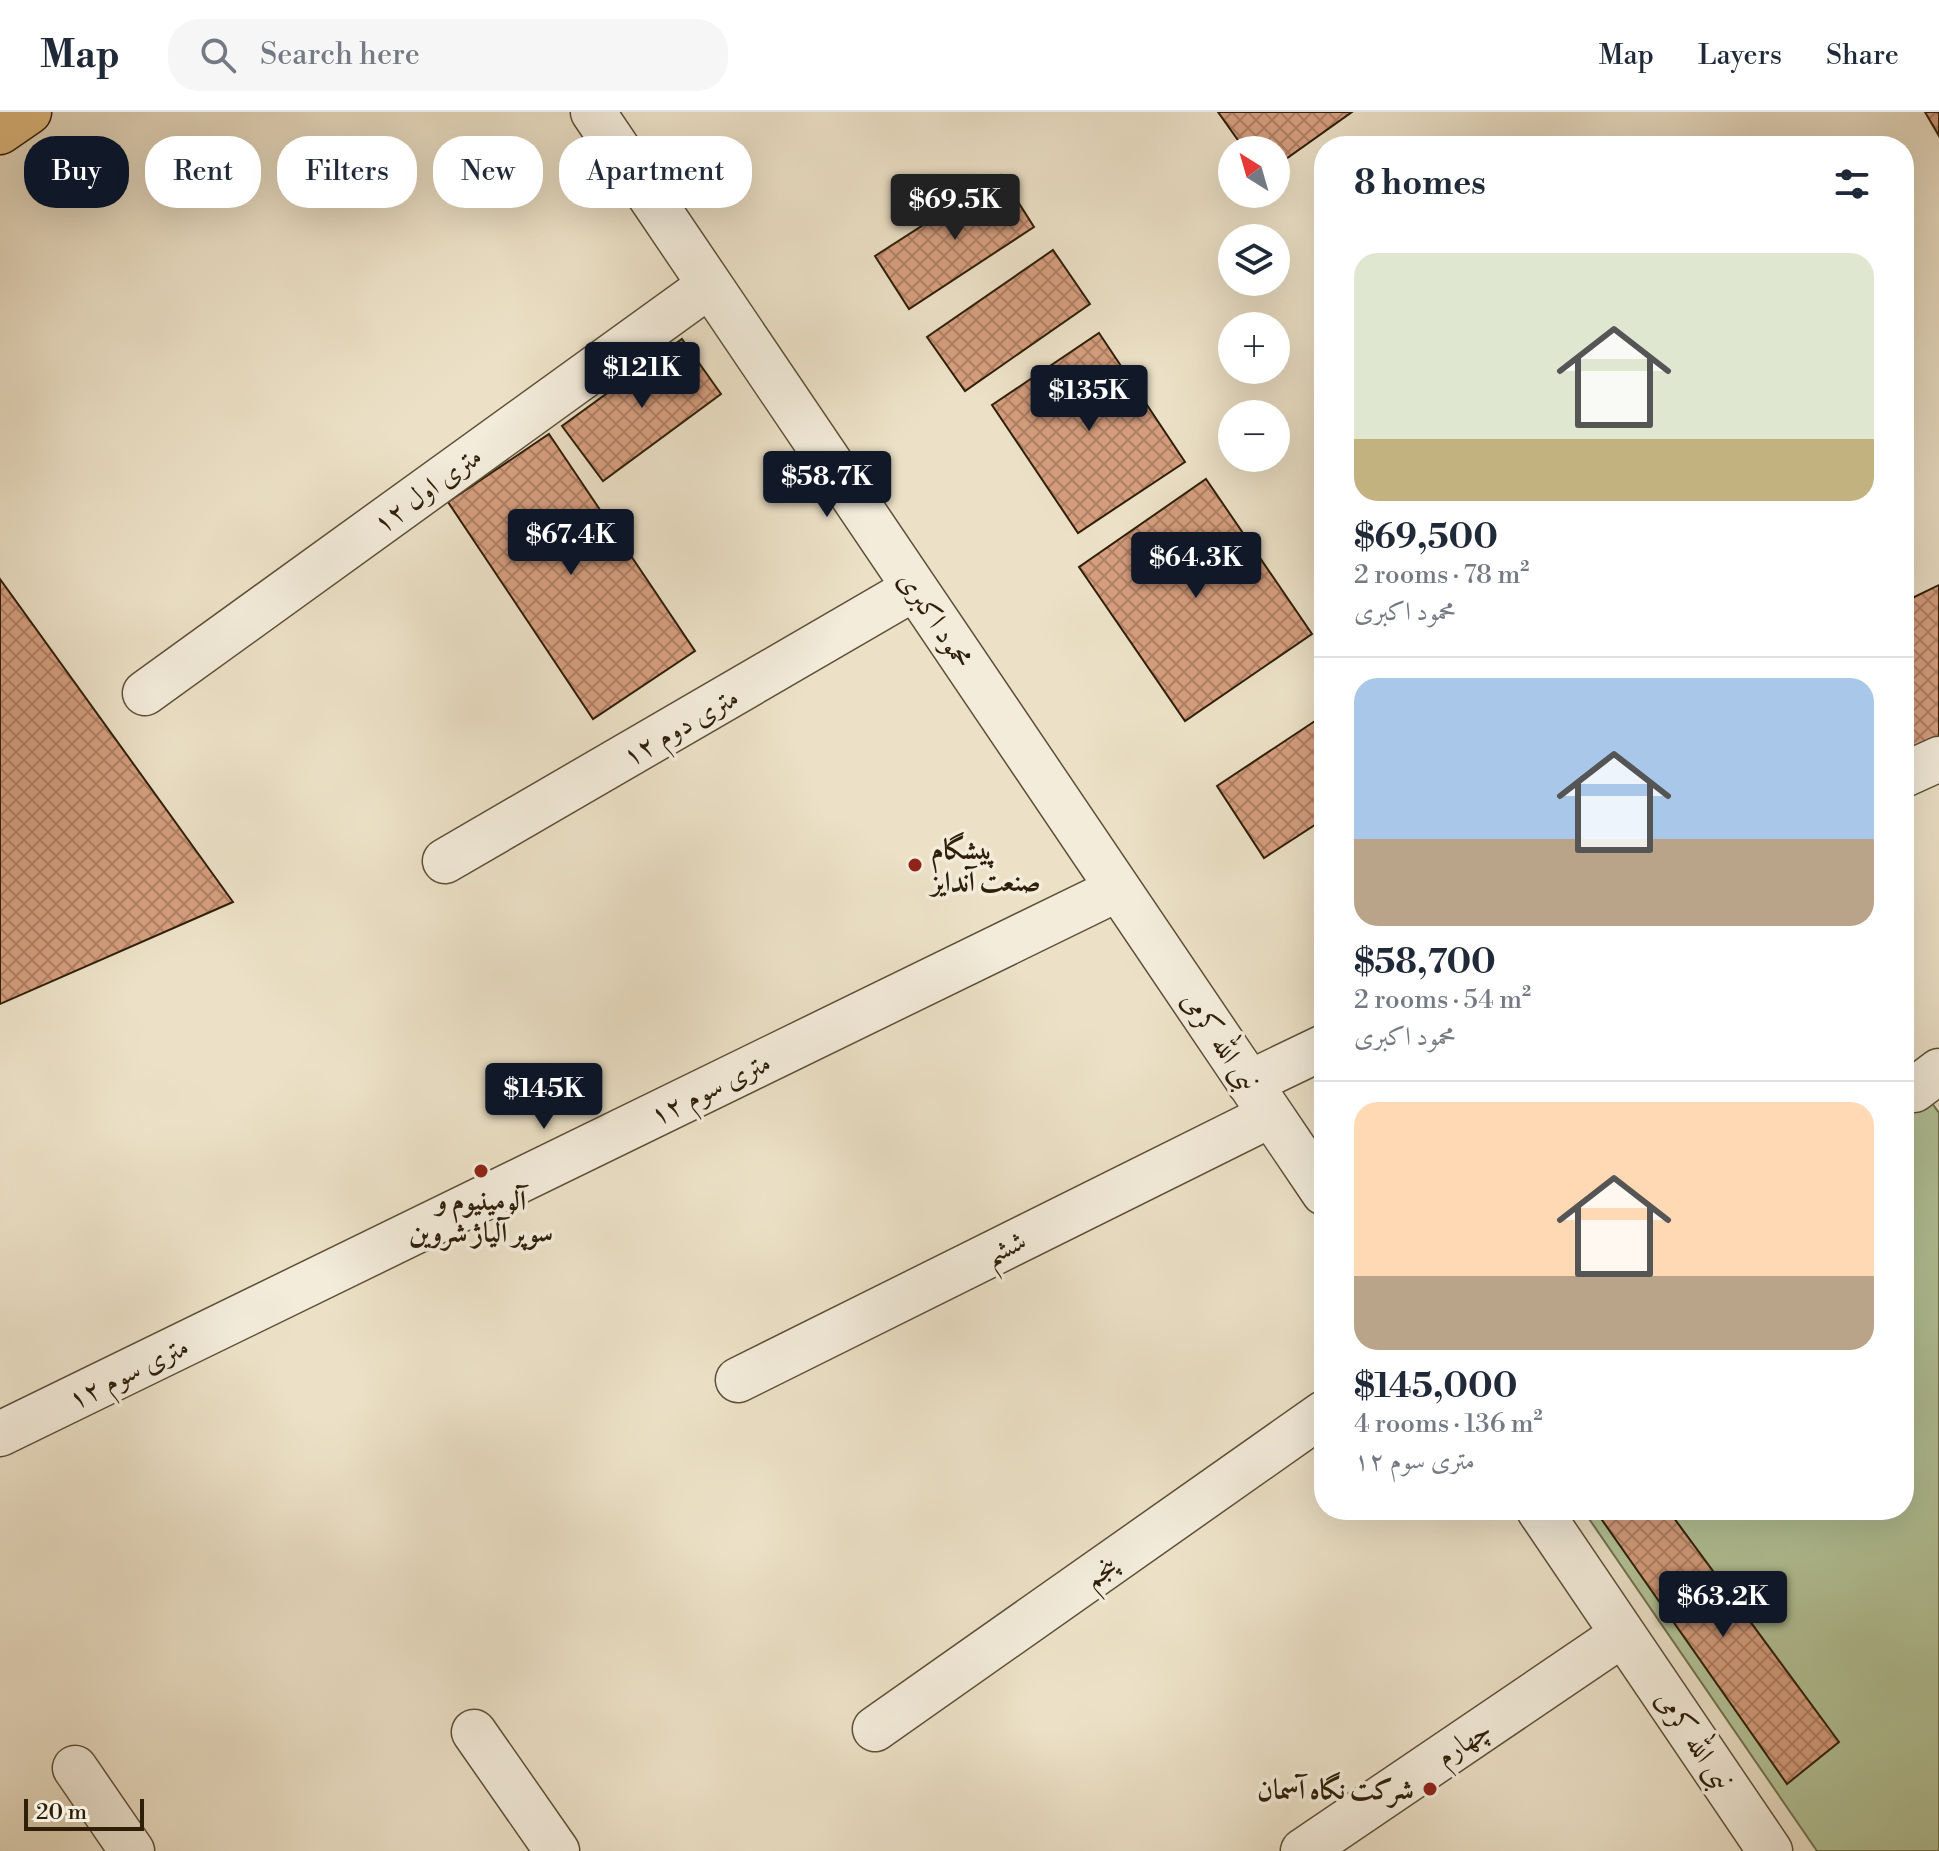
<!DOCTYPE html>
<meta charset="utf-8">
<style>
:root{--surface:#fff;--page:#f6f6f7;--text:#1f2937;--muted:#747a83;--line:#e0e1e3;--accent:#111827}
body{margin:0;font-family:"Libre Bodoni",Amiri,serif;background:var(--page);color:var(--text);height:100vh;display:flex;flex-direction:column;font-size:30px;white-space:nowrap}
*{box-sizing:border-box;margin:0}
p{font-size:26px;color:var(--muted)}
.icon{flex:none;width:44px;height:44px;fill:none;stroke:currentColor;stroke-width:2;stroke-linecap:round;stroke-linejoin:round}
.map{position:relative;flex:1;overflow:hidden}
.drawer{position:absolute;left:1314px;top:24px;width:600px;height:1384px;display:flex;flex-direction:column;background:var(--surface);border-radius:32px;box-shadow:0 8px 32px #0002}
.drawer>*{flex:none}
.guide{position:absolute;left:24px;top:24px;width:760px;height:72px;display:flex;gap:16px}
.needle{width:52px;rotate:323deg}
.buttons{position:absolute;left:1218px;top:24px;display:grid;gap:16px}
.buttons a{display:grid;place-items:center;width:72px;height:72px;border-radius:50%;background:var(--surface);box-shadow:0 8px 32px #0002;font-size:40px}
.scale{position:absolute;left:24px;bottom:20px;width:120px;box-sizing:border-box;padding-left:8px;border:4px solid #2f1f09;border-top:0;font-size:22px;line-height:28px;white-space:nowrap;color:#2f1f09;-webkit-text-stroke:6px #f3ecdb;paint-order:stroke}
.price{position:absolute;translate:-50% -68px;padding:0 18px;border-radius:8px;background:var(--accent);color:#fff;font-size:26px;line-height:52px;filter:drop-shadow(0 2px 4px #0008)}
.price::after{content:'';position:absolute;left:50%;top:48px;width:24px;height:18px;margin-left:-12px;background:inherit;clip-path:polygon(0 0,100% 0,50% 100%)}
.price.on{background:#222;color:#fff}
ul{padding:0;list-style:none}
li{display:grid;align-content:center;gap:16px;height:424px;padding:0 40px}
li+li{border-top:2px solid var(--line)}
li span{display:grid;place-items:center;height:248px;border-radius:24px;color:#555}
li>.icon{margin-inline-start:auto}
span .icon{width:144px;height:144px;fill:#fffc;stroke-width:1}
li b{font-size:34px}
h2{display:flex;justify-content:space-between;align-items:center;height:96px;padding:0 40px;font-size:34px}
.pill{padding:0 28px;border-radius:32px;background:var(--surface);box-shadow:0 8px 32px #0002;font-size:28px;line-height:72px}
.pill.on{background:var(--accent);color:#fff}
header{display:flex;align-items:center;gap:48px;box-sizing:border-box;height:112px;padding:0 40px;background:var(--surface);border-bottom:2px solid var(--line)}
header strong{font-size:38px}
nav{display:flex;gap:44px;margin-inline-start:auto;font-size:28px}
.search{width:560px;height:72px;background:var(--page);display:flex;align-items:center;gap:20px;box-sizing:border-box;padding:0 28px;border-radius:32px;color:var(--muted);font-size:30px}
.map>svg:first-child{display:block}
</style>
<header>
<strong>Map</strong>
<div class="search"><svg class="icon" aria-label="search" viewBox="0 0 24 24"><circle cx="10" cy="10" r="6"/><path d="M15 15l6 6"/></svg>Search here</div>
<nav><a>Map</a><a>Layers</a><a>Share</a></nav>
</header>
<div class="map">
<svg width="1939" height="1739" viewBox="0 0 1939 1739">
<defs>
<pattern id="building-cross-hatch" width="8" height="8" patternUnits="userSpaceOnUse" patternTransform="scale(2)"><rect width="8" height="8" fill="#d69e7e"/><path d="M0 0l8 8M0 8l8-8" fill="none" stroke="#ae8065"/></pattern>
</defs>
<rect width="100%" height="100%" fill="#ece1c7"/>
<filter id="stains"><feTurbulence type="fractalNoise" baseFrequency=".0025" numOctaves="4"/><feColorMatrix values="0 0 0 0 .2 0 0 0 0 .09 0 0 0 0 .02 0 0 0 .5 -.17"/></filter>
<radialGradient id="worn" r=".72"><stop offset=".6" stop-color="#630" stop-opacity="0"/><stop offset="1" stop-color="#630" stop-opacity=".3"/></radialGradient>
<path fill="#b3c499" stroke="#717251" stroke-width="2" d="M1904 952 1939 1001V1739H1817L1583 1398H1904Z"/>
<path fill="url(#building-cross-hatch)" stroke="#2f1f09" stroke-width="2" d="M1218 0H1352L1276 54V38H1245Z
M1925 0H1939V24Z
M1001 63 1034 115 909 197 875 144Z
M1053 138 1090 192 965 279 927 225Z
M1099 221 1185 350 1078 421 992 293Z
M682 227 721 282 603 369 562 314Z
M549 322 695 539 593 607 448 390Z
M1206 367 1312 522 1185 609 1079 455Z
M0 467 233 790 0 892Z
M1939 473V632L1904 648V490Z
M1324 603V707L1264 746 1217 674Z
M1595 1398H1668L1839 1630 1787 1672Z"/>
<g fill="none" stroke-linecap="round" stroke-linejoin="round">
<defs>
<path id="minor" d="M593 0 1324 1081
M145 581 710 173
M1904 663 1939 647
M445 749 915 476
M1249 971 1324 935
M1914 978 1939 959
M738 1268 1271 1003
M0 1322 1118 777
M1539 1398 1770 1739
M875 1617 1324 1301
M474 1620 557 1739
M75 1656 132 1739
M1303 1739 1623 1522"/>
<path id="major" d="M0 20 29 0"/>
</defs>
<use href="#minor" stroke="#5e5038" stroke-width="47"/>
<use href="#major" stroke="#2f1f09" stroke-width="47"/>
<use href="#minor" stroke="#f3ecdb" stroke-width="44"/>
<use href="#major" stroke="#e6c084" stroke-width="44"/>
</g>
<g fill="#8f2418" stroke="#f3ecdb" stroke-width="3">
<circle cx="915" cy="753" r="8"/>
<circle cx="481" cy="1059" r="8"/>
<circle cx="1430" cy="1677" r="8"/>
</g>
<g text-anchor="middle" stroke-width="7" stroke-linejoin="round" paint-order="stroke">
<g font-size="28" fill="#2f1f09" stroke="#f3ecdb">
<text transform="translate(427 377) rotate(-36)" y="10">۱۲ متری اول</text>
<text transform="translate(936 507) rotate(56)" y="10">محمود اکبری</text>
<text transform="translate(680 614) rotate(-30)" y="10">۱۲ متری دوم</text>
<text transform="translate(1221 929) rotate(56)" y="10">نبی الله کرمی</text>
<text transform="translate(710 976) rotate(-26)" y="10">۱۲ متری سوم</text>
<text transform="translate(1005 1135) rotate(-26)" y="10">ششم</text>
<text transform="translate(128 1260) rotate(-26)" y="10">۱۲ متری سوم</text>
<text transform="translate(1100 1459) rotate(-35)" y="10">پنجم</text>
<text transform="translate(1695 1628) rotate(56)" y="10">نبی الله کرمی</text>
<text transform="translate(1463 1630) rotate(-34)" y="10">چهارم</text>
</g>
<g font-size="28" font-weight="bold" fill="#2f1f09" stroke="#f3ecdb" text-anchor="start">
<text x="931" y="747">پیشگام<tspan x="931" dy="32">صنعت آندایز</tspan></text>
<text x="481" y="1098" text-anchor="middle">آلومینیوم و<tspan x="481" dy="32">سوپر آلیاژ شروین</tspan></text>
<text x="1414" y="1687" text-anchor="end">شرکت نگاه آسمان</text>
</g>
</g>
<rect width="100%" height="100%" filter="url(#stains)"/>
<rect width="100%" height="100%" fill="url(#worn)"/>
</svg>
<div class="buttons">
<a><svg class="needle" viewBox="-14 -14 28 28"><path d="M0-13l5 13h-10z" fill="#e53935"/><path d="M0 13l5-13h-10z" fill="#747a83"/></svg></a>
<a><svg class="icon" aria-label="layers" viewBox="0 0 24 24"><path d="M12 4l9 5-9 5-9-5zM3 14l9 5 9-5"/></svg></a>
<a>+</a>
<a>−</a>
</div>
<div class="scale">20 m</div>
<b class="price on" style="left:955px;top:130px">$69.5K</b>
<b class="price" style="left:642px;top:298px">$121K</b>
<b class="price" style="left:1089px;top:321px">$135K</b>
<b class="price" style="left:827px;top:407px">$58.7K</b>
<b class="price" style="left:571px;top:465px">$67.4K</b>
<b class="price" style="left:1196px;top:488px">$64.3K</b>
<b class="price" style="left:544px;top:1019px">$145K</b>
<b class="price" style="left:1723px;top:1527px">$63.2K</b>
<div class="guide">
<a class="pill on">Buy</a>
<a class="pill">Rent</a>
<a class="pill">Filters</a>
<a class="pill">New</a>
<a class="pill">Apartment</a>
</div>
<section class="drawer">
<h2>8 homes<svg class="icon" aria-label="filters" viewBox="0 0 24 24"><path d="M4 7h16M4 17h16"/><circle cx="9" cy="7" r="2"/><circle cx="15" cy="17" r="2"/></svg></h2>
<ul>
<li><span style="background:linear-gradient(#dfe7d0 75%,#c2b280 0)"><svg class="icon" aria-label="home" viewBox="0 0 24 24"><path d="M3 11l9-7 9 7M6 9v11h12V9"/></svg></span><div><b>$69,500</b><p>2 rooms · 78 m²</p><p>محمود اکبری</p></div></li>
<li><span style="background:linear-gradient(#a9c7e8 65%,#b9a48a 0)"><svg class="icon" aria-label="home" viewBox="0 0 24 24"><path d="M3 11l9-7 9 7M6 9v11h12V9"/></svg></span><div><b>$58,700</b><p>2 rooms · 54 m²</p><p>محمود اکبری</p></div></li>
<li><span style="background:linear-gradient(#ffd9b3 70%,#b9a48a 0)"><svg class="icon" aria-label="home" viewBox="0 0 24 24"><path d="M3 11l9-7 9 7M6 9v11h12V9"/></svg></span><div><b>$145,000</b><p>4 rooms · 136 m²</p><p>۱۲ متری سوم</p></div></li>
</ul>
</section>
</div>
